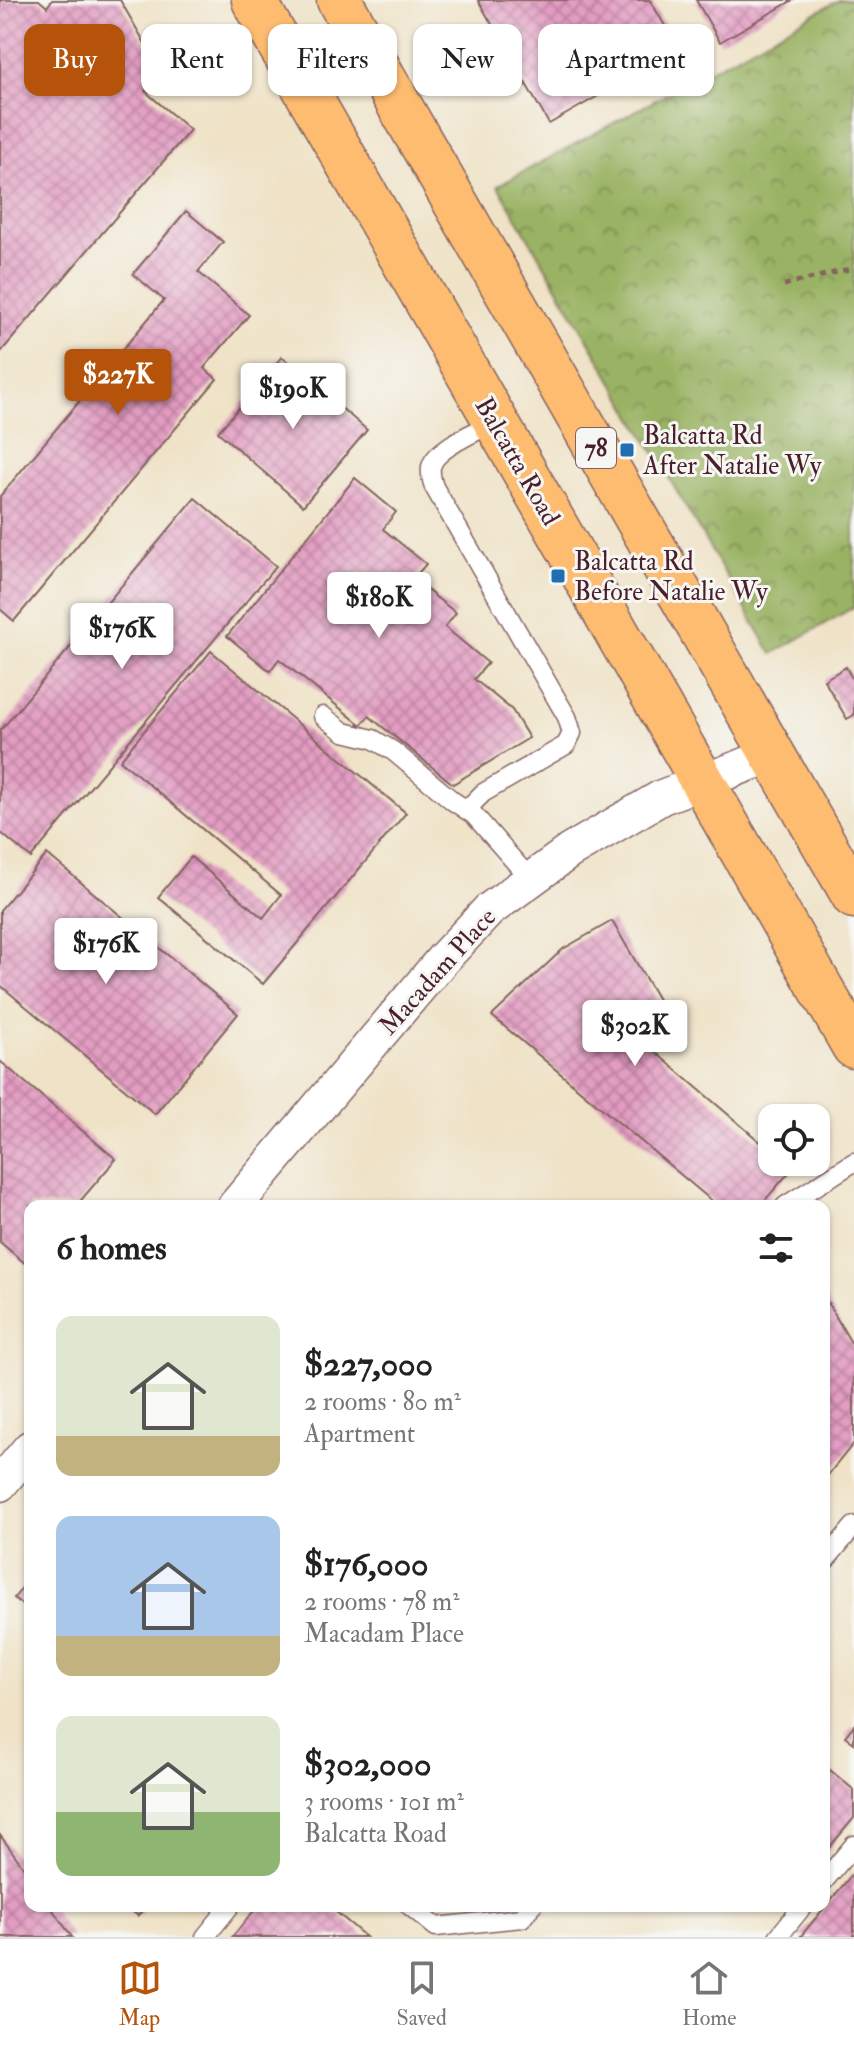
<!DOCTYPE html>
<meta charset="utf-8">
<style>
:root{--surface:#fff;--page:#f2f2f2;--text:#222;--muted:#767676;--line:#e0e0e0;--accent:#b45309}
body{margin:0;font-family:"IM FELL Double Pica",serif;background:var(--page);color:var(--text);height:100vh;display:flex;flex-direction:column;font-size:30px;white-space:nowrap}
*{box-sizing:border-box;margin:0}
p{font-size:26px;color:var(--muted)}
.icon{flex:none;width:44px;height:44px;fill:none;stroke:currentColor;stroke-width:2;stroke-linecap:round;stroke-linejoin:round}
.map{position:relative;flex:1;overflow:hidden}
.side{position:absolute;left:24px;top:1200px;width:806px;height:712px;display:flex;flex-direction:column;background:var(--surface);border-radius:16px;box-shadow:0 2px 6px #0004}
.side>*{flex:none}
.guide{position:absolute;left:24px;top:24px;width:806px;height:72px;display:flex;gap:16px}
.tools{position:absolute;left:758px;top:1104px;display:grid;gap:16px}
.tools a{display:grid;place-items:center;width:72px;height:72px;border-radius:16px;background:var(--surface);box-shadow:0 2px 6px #0004;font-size:40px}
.price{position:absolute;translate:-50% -68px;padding:0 18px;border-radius:8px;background:#fff;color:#222;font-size:26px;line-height:52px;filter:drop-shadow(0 2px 4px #0008)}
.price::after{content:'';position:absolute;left:50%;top:48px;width:24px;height:18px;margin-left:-12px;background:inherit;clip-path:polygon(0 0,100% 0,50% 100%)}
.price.active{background:var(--accent);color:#fff}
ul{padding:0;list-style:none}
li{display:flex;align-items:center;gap:24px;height:200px;padding:0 32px}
li span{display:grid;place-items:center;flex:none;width:224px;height:160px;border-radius:16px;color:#555}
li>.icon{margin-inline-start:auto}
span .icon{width:96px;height:96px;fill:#fffc;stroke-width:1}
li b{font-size:34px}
h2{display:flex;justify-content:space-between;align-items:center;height:96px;padding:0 32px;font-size:34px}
.pill{padding:0 28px;border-radius:16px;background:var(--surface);box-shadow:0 2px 6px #0004;font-size:28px;line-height:72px}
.pill.active{background:var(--accent);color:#fff}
.menu{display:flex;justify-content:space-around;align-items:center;height:112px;border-top:2px solid var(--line);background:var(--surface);font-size:22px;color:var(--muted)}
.menu a{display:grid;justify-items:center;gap:4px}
.menu .active{color:var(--accent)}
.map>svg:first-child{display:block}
</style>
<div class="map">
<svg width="854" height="1937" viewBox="0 0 854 1937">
<defs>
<pattern id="forest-crowns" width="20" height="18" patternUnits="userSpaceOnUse" patternTransform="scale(2)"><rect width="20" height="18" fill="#9ab263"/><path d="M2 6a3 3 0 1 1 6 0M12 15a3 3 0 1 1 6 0" fill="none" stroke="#809052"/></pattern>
<pattern id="building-cross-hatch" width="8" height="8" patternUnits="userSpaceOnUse" patternTransform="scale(2)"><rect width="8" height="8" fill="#e39cc2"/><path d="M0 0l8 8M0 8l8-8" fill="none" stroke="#ba7f9e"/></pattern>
</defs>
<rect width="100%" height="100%" fill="#f6f6f2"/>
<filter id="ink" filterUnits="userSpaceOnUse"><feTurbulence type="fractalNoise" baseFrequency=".0125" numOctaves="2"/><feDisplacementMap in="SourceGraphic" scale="16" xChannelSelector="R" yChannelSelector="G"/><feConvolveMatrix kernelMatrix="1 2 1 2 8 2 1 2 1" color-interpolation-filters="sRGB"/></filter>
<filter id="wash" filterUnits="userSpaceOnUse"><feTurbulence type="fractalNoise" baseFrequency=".006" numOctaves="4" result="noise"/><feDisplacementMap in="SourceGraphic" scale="32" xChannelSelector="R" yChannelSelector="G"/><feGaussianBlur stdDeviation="1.8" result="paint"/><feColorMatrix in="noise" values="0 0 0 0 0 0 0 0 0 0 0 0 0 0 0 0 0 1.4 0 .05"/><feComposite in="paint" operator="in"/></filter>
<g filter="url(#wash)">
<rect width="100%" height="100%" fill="#efe2c6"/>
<path fill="url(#forest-crowns)" stroke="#726847" stroke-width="2" d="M839 0H854V607L772 654 498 186Z"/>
<g id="blocks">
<path fill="url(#building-cross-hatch)" d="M0 0H39L47 7 52 0H120L161 71 145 91 190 130 0 353Z
M478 0H650L679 50 549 124Z
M696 0H793L720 42Z
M186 211 223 242 198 272 249 315 204 368 217 379 14 621 0 609V496L164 300 133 274Z
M282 357 367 430 303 506 218 432Z
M355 478 396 512 383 529 426 564 413 579 456 613 445 627 488 663 474 679 512 710 529 738 453 784 369 716 361 725 279 659 270 671 227 636Z
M195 498 276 566 31 858 0 832V731Z
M211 651 406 813 263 984 158 897 191 857 263 918 281 895 120 760Z
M846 667 854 682V715L847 719 824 680Z
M47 854 238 1014 155 1114 0 985V910Z
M612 921 664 1010 640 1039 772 1152V1162H784L792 1169 760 1206H718L492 1016 563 949Z
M0 1061 116 1159 76 1206H30V1261L27 1265 0 1242Z
M824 1296 854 1348V1443L824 1480Z
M30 1578V1611L14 1598Z
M854 1725V1743L845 1736Z
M824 1765 854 1790V1818L824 1854Z
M0 1835 30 1876V1906H50L72 1937H0Z
M854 1872V1937H800Z
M126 1906H146L138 1916Z
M258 1906H329L366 1937H232Z"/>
</g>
</g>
<g filter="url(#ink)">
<use href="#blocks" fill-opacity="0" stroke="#846361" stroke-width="2"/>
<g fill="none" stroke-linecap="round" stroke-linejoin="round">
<defs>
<path id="lane" d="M323 716 344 732 373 739 393 751 453 801 474 815 530 879
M466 810 483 793 566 745 572 733 567 717 434 487C432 481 430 474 431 467 435 448 479 430 496 422
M785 1206 854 1162
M824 1562 854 1526
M824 1881 854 1845
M410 1906 436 1927 522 1918 532 1906
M205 1937 230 1906
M778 1937 803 1906"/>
<path id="street" d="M235 1206 443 959 489 910 570 851 662 797 772 755
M0 1484 30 1448"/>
<path id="primary" d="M254 0 854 1046
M339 0 854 896"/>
</defs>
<use href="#lane" stroke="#846361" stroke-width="21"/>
<use href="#street" stroke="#846361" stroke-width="37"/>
<use href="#primary" stroke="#846361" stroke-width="47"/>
<path stroke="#846361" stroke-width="5" stroke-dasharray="6 6" stroke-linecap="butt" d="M784 285 854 268"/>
<use href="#lane" stroke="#fff" stroke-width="18"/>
<use href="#street" stroke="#fff" stroke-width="34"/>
<use href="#primary" stroke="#fdbc70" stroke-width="44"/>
</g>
</g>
<g fill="#1f6fb2" stroke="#f6f6f2" stroke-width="3">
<rect x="619" y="442" width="16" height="16" rx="4"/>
<rect x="550" y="568" width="16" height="16" rx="4"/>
</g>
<g text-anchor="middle" stroke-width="6" stroke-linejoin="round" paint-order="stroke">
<rect fill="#f6f6f2" stroke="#7e6067" stroke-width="2" x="576" y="428" width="40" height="40" rx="6"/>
<g font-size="24" font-weight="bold" fill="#4a1f2b">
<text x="596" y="456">78</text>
</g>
<g font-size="26" fill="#4a1f2b" stroke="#f6f6f2" text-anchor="start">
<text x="643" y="444">Balcatta Rd<tspan x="643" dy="30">After Natalie Wy</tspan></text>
<text x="574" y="570">Balcatta Rd<tspan x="574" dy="30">Before Natalie Wy</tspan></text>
</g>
<g font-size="26" fill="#4a1f2b" stroke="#f6f6f2">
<text transform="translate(518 461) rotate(60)" y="9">Balcatta Road</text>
<text transform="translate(437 971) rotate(-48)" y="9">Macadam Place</text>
</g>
</g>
</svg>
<div class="tools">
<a><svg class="icon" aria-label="locate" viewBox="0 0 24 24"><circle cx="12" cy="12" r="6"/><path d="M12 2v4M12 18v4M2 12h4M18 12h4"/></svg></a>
</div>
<b class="price active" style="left:118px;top:417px">$227K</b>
<b class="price" style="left:293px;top:431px">$190K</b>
<b class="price" style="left:379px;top:640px">$180K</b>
<b class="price" style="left:122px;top:671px">$176K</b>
<b class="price" style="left:106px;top:986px">$176K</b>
<b class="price" style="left:635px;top:1068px">$302K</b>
<div class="guide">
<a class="pill active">Buy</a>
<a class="pill">Rent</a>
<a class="pill">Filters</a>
<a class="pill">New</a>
<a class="pill">Apartment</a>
</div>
<section class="side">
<h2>6 homes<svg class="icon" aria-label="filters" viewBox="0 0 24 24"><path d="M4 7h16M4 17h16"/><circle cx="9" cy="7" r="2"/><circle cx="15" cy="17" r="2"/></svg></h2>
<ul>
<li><span style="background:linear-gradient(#dfe7d0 75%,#c2b280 0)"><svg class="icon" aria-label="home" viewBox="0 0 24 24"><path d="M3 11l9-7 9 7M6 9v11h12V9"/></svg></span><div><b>$227,000</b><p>2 rooms · 80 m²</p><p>Apartment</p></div></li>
<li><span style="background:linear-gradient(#a9c7e8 75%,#c2b280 0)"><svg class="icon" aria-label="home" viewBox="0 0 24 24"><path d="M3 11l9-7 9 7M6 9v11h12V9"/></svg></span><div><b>$176,000</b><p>2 rooms · 78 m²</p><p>Macadam Place</p></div></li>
<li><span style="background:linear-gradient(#dfe7d0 60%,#8fb573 0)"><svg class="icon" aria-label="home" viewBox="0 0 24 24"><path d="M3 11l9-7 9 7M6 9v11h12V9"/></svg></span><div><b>$302,000</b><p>3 rooms · 101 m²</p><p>Balcatta Road</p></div></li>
</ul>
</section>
</div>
<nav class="menu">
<a class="active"><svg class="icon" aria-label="map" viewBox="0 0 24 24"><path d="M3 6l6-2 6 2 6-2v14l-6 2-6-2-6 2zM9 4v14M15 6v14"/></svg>Map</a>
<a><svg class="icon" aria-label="saved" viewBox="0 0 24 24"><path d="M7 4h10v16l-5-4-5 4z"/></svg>Saved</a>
<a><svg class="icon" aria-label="home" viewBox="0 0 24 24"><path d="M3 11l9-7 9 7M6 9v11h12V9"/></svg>Home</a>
</nav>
